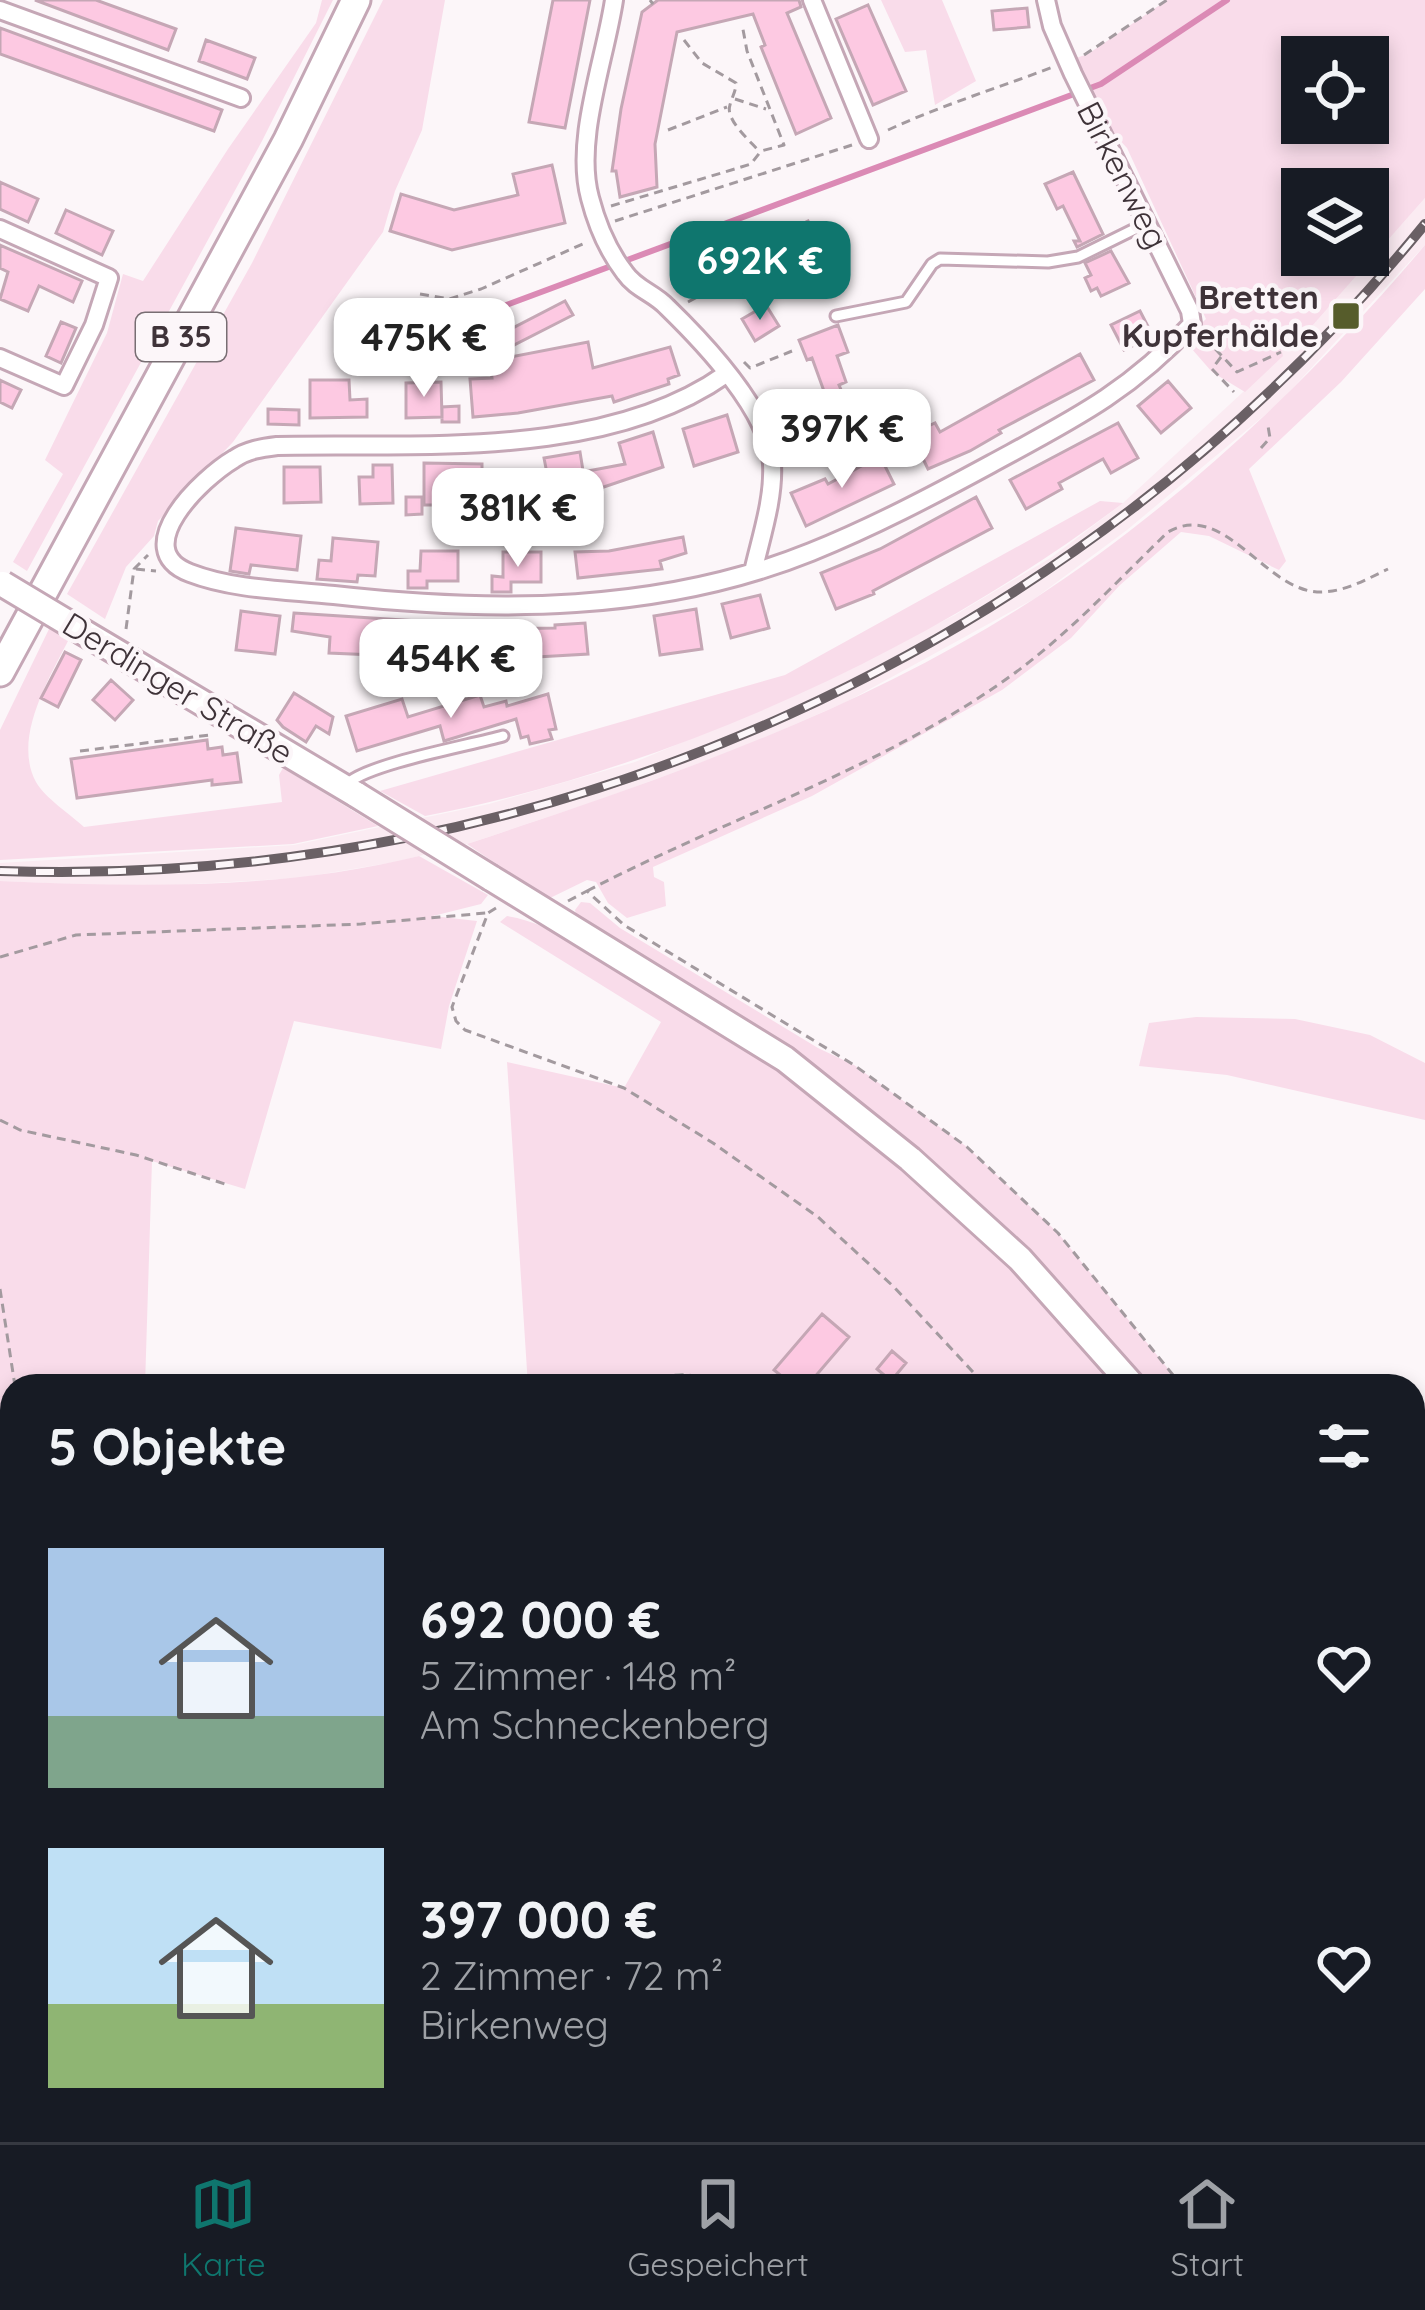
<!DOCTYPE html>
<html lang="de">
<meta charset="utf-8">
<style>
:root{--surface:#171b24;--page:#242831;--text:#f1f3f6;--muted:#9ea1a6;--line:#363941;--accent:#0f766e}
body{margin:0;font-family:Quicksand,sans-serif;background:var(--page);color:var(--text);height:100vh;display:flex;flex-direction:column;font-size:45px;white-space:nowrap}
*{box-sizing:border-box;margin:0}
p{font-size:39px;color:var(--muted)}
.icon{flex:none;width:66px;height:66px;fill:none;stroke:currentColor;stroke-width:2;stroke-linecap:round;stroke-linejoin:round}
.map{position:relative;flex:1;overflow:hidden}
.sheet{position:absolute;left:0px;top:1374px;width:1425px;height:768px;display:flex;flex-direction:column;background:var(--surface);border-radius:36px 36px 0 0;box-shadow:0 6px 18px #0003}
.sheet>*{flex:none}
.fabs{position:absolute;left:1281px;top:36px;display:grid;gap:24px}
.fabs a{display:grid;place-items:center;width:108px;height:108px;border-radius:0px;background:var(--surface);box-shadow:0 6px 18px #0003;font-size:60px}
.price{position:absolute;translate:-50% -102px;padding:0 27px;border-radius:24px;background:#fff;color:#222;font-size:39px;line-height:78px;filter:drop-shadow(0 3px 6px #0008)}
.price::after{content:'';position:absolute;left:50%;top:72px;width:36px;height:27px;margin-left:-18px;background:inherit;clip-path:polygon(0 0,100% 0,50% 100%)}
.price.on{background:var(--accent);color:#fff}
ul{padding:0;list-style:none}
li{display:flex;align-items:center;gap:36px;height:300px;padding:0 48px}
li span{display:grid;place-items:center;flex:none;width:336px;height:240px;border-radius:0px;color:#555}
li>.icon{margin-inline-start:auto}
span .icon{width:144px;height:144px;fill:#fffc;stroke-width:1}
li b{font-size:51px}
h2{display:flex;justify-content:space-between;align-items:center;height:144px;padding:0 48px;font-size:51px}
.tabs{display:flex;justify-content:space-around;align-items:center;height:168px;border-top:3px solid var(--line);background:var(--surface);font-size:33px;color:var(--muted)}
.tabs a{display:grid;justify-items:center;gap:6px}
.tabs .on{color:var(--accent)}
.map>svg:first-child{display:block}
</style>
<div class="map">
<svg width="1425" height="2142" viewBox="0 0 1425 2142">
<rect width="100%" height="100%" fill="#fcf6f9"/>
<path fill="#fbebf2" d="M1425 198V245L1278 404 1127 530 1034 599 848 701 743 747 599 800 467 844 395 862 299 878 141 887 0 881V863L294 845 489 804 635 762 779 702 955 615 1052 557 1123 503 1282 356 1278 341 1313 325Z"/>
<path fill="#f9dcea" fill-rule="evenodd" d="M322 0H333L262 141 27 571 13 562 63 474 45 460 107 333 123 274 143 281 228 149 316 23Z
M383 0H445L422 130 395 191 383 232 233 442 158 521 154 536 126 567 105 619 67 594 252 263Z
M881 0H942L976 81 935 105 926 50 905 52Z
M1167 0H1425V198L1313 325 1279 341 1283 356 1245 392 1212 372 1184 340 1206 319 1127 148 1089 107 1067 61 1088 54ZM1302 57H1368V123H1302ZM1302 189H1368V255H1302Z
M1425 245V289L1341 382 1249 469 1286 561 1279 570 1209 536 1181 532 1120 585 1071 638 1002 690 812 796 653 867 654 877 664 882 666 906 627 918 608 903 596 882 587 880 548 899 467 844C663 779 860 712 1034 599 1181 503 1313 378 1425 245Z
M1100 501 1123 503C926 652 668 769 425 816L380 791 785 675Z
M50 627 69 639C50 677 12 738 36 782 45 798 70 814 84 827L282 802 279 775 283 768 378 826 293 844 0 860V730Z
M419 856 488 895 481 904 433 916 477 921 449 1006 441 1049 294 1021 245 1189 152 1161 145 1386H12V1560L0 1564V881C140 887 282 890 419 856Z
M581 902 590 903 620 928 818 1048 854 1065 967 1147 1058 1233 1182 1386H1149C1066 1291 982 1199 883 1121 788 1045 679 984 577 918L575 910Z
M507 916C555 923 619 968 661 994 710 1025 762 1054 809 1087 925 1170 1027 1276 1118 1386H717L702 1376 679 1373 631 1386H528L507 1062 624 1088 661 1022 500 922Z
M1196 1017 1295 1019 1370 1035 1425 1063V1120L1227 1075 1139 1066 1149 1023Z
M1413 1844 1425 1862V1907L1413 1889Z"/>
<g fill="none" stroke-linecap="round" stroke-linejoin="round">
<path stroke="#db8ab5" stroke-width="6" d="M482 314 1101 84 1227 0"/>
</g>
<path fill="#fdc9e2" stroke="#c5a7b5" stroke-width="3" d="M35 0H96L176 29 168 50Z
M553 0H590L565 128 529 122Z
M658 0H799L801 7 787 13 831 118 796 134 761 47 765 45 753 14 677 32 655 144 657 187 620 197 616 171H612L621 109 642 12Z
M868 5 906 91 873 105 836 19Z
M1027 8 1029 27 994 30 992 11Z
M0 28 222 110 214 131 0 54Z
M206 40 255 58 247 79 199 61Z
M552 165 565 223 452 250 390 231 401 194 454 210 518 195 513 174Z
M1073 172 1103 234 1077 247 1074 241H1080L1063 206 1057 209 1045 184Z
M0 182 38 199 28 222 0 209Z
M66 210 113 231 102 255 56 233Z
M808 221 816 237 786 252 778 236Z
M0 245 82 281 73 302 39 286 28 311 0 299 8 272 0 268Z
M1111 251 1129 283 1101 296 1097 288 1091 291 1085 278 1091 275 1085 263Z
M565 301 573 315 512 346 511 329Z
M766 305 779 326 755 341 742 319Z
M1140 311 1153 336 1124 350 1111 325Z
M61 322 76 328 61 363 46 356Z
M838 325 848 352 837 356 846 382 839 385 845 399 829 405 812 358 807 360 799 340Z
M588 342 593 368 670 347 679 375 668 379 669 384 614 402 612 396 518 413 473 417 470 379 492 378 490 361Z
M1080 354 1094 380 999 430 1001 433 970 451 928 469 911 434 935 423 940 432Z
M0 380 21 390 12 408 0 402Z
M310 380H349L350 400 367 399V417L310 418Z
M1168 381 1191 408 1161 433 1138 406Z
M441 382 442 417 406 418V383Z
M459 406V422H442V407Z
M268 409 299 410V425L268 424Z
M727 415 738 452 694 466 683 429Z
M1118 423 1138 458 1111 473 1103 459 1059 483 1062 489 1026 509 1010 480Z
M653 432 663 467 592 491 588 471 625 464 619 443Z
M580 452 585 483 550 489 544 458Z
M880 456 894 484 806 526 791 493 825 479 828 484Z
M424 463 482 464V489H488V505H424Z
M373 465H392L393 503 360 504 359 477H373Z
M284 467H320L321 502 284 503Z
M406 497H422V514L406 515Z
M976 497 992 528 873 591 874 594 836 609 821 573 880 549Z
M236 528 301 536 297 570 251 565 249 574 230 571Z
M683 537 686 553 660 561 662 569 578 578 575 552 609 551Z
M333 538 378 542 375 576 358 575 357 582 317 579 319 560 331 561Z
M421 551H458V581H427V588H408V571H420Z
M503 552H541V582H511V592H492V576L503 577Z
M760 595 769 628 731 638 722 604Z
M696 609 702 649 660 655 654 616Z
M241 611 280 616 275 654 236 650Z
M294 613 480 625V629L555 628V625L585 623 588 654 520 658 519 654H490V660L329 653 330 637 292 631Z
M65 652 81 660 58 707 41 698Z
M111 680 133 700 115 720 93 700Z
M294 693 333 717 329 734 316 726 306 742 283 727 277 720Z
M548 694 556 729 549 730 552 739 530 744 528 736 521 738 516 719 444 741 440 726 357 751 346 716 402 699 408 717 480 695 484 707 506 701 507 706Z
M207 740 208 749 222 747 223 755 237 753 241 782 212 785V780L77 798 71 759Z
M822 1314 849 1337 807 1386H794L774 1370Z
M892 1351 906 1363 891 1381 877 1369Z"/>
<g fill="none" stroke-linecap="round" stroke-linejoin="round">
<defs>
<path id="lane" d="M836 316 906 302 932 264 940 259 1048 262 1078 257 1149 222
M348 783C372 763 467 746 503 736"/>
<path id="street" d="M614 0C605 60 574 140 590 198 597 225 608 251 625 273 636 289 654 293 667 307 703 342 770 412 772 464 774 499 761 537 753 572
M812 0 869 139
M0 10 241 98
M0 229 109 278 94 325 64 386 0 358
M726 374C605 460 418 443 277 446 261 448 247 450 234 459 202 478 127 549 190 573 234 590 288 590 334 595 494 613 660 613 811 552 873 527 932 496 991 464 1072 420 1128 393 1192 324L1190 311 1073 74 1052 26 1046 0"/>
<path id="secondary" d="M83 632 357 795
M491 878 785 1059 910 1159 1020 1259 1133 1386
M1413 1686 1425 1696"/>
<path id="primary" d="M0 672 288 140 356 0"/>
</defs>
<use href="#lane" stroke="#c5a7b6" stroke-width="15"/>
<use href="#street" stroke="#c5a7b6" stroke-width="22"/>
<use href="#secondary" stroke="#c5a7b6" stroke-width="30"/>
<use href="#primary" stroke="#c5a7b6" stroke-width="33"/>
<path stroke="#a39a9f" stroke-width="3" stroke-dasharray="9 6" stroke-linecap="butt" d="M650 0 653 4
M684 40 702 63 736 83C736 91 732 97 730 105 725 119 748 139 758 150
M1084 55 1167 0
M735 99 766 109
M668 130 727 107
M888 130C942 105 998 88 1053 67
M611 206 738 168 751 164 761 151 784 145 747 51 742 24
M615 221 852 145
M420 294 449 299 481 289 585 243
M688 302 742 272 766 242 782 245
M1205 338 1237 372 1281 352
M1221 357 1212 369 1234 392
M744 362 750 368 792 351
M1261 448 1270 438 1268 426
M136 569 156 571
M126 629 134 569 148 555
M80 751 210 735
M587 891C729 817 880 770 1012 675 1070 633 1117 581 1168 532 1224 500 1263 588 1317 592 1343 593 1365 580 1388 569
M568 901 587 891 624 925 854 1065 967 1147 1058 1233 1182 1386
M496 908 488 913 452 1007 456 1021 465 1030 624 1088 713 1143 818 1217 894 1287 986 1386
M0 957 76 935 361 924 486 913
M0 1120 20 1130 136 1155 225 1184
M0 1289 15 1386
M631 1386C662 1377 688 1366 717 1386
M1413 1563 1425 1554
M1413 1844 1425 1862
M0 1954 12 1953
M217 2130 219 2142
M468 2142 481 2130"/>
<use href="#lane" stroke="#fff" stroke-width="9"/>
<use href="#street" stroke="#fff" stroke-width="16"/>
<use href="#secondary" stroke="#fff" stroke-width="24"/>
<use href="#primary" stroke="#fff" stroke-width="27"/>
<defs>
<path id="rail" d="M0 871C549 890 1078 651 1425 224"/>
</defs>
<use href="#rail" stroke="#6a6065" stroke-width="10"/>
<use href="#rail" stroke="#fcf6f9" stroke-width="6" stroke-dasharray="18" stroke-linecap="butt"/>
<defs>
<path id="secondary-bridge" d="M3 584 83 632
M357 795 491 878"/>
</defs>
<use href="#secondary-bridge" stroke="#c5a7b6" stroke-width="30" stroke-linecap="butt"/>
<use href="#secondary-bridge" stroke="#fff" stroke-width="24"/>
</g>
<rect fill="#565c2b" stroke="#fcf6f9" stroke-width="4.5" x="1331" y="301" width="30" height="30" rx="6"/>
<g text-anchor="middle" stroke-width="9" stroke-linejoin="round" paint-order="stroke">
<rect fill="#fcf6f9" stroke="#786e73" stroke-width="3" x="136" y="313" width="90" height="48" rx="9"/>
<g font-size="30" font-weight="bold" fill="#3f3339">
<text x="181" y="347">B 35</text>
</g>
<g font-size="33" fill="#3f3339" stroke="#fcf6f9">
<text transform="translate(1123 175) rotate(63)" y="12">Birkenweg</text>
<text transform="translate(178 688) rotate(31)" y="12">Derdinger Straße</text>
</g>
<g font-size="33" font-weight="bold" fill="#3f3339" stroke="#fcf6f9" text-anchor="end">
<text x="1319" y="309">Bretten<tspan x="1319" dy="38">Kupferhälde</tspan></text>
</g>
</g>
</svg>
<div class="fabs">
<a><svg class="icon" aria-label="locate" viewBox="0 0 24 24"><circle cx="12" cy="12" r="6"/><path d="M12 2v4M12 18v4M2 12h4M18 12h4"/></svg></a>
<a><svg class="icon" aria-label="layers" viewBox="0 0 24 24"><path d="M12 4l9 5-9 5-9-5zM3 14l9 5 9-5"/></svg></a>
</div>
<b class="price on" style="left:760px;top:323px">692K €</b>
<b class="price" style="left:424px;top:400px">475K €</b>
<b class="price" style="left:842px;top:491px">397K €</b>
<b class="price" style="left:518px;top:570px">381K €</b>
<b class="price" style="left:451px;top:721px">454K €</b>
<section class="sheet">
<h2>5 Objekte<svg class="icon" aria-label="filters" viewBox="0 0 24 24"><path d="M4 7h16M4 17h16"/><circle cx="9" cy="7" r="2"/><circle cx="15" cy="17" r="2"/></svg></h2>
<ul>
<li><span style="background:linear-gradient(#a9c7e8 70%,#7fa58c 0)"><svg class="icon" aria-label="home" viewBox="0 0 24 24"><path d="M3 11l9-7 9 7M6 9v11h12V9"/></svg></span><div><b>692 000 €</b><p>5 Zimmer · 148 m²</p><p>Am Schneckenberg</p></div><svg class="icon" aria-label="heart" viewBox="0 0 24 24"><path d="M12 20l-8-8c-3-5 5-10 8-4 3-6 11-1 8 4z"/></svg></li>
<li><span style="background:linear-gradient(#bfe0f5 65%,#8fb573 0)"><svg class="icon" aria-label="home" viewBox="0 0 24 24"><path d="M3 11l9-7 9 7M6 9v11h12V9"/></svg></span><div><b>397 000 €</b><p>2 Zimmer · 72 m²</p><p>Birkenweg</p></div><svg class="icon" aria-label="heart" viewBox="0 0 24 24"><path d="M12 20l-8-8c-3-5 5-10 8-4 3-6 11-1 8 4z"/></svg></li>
</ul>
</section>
</div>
<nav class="tabs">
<a class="on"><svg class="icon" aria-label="map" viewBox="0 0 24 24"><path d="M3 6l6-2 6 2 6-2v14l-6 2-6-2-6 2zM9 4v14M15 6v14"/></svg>Karte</a>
<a><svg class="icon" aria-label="saved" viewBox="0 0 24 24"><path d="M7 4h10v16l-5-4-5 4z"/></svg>Gespeichert</a>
<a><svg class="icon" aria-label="home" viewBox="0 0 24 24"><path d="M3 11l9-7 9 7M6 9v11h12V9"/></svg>Start</a>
</nav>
